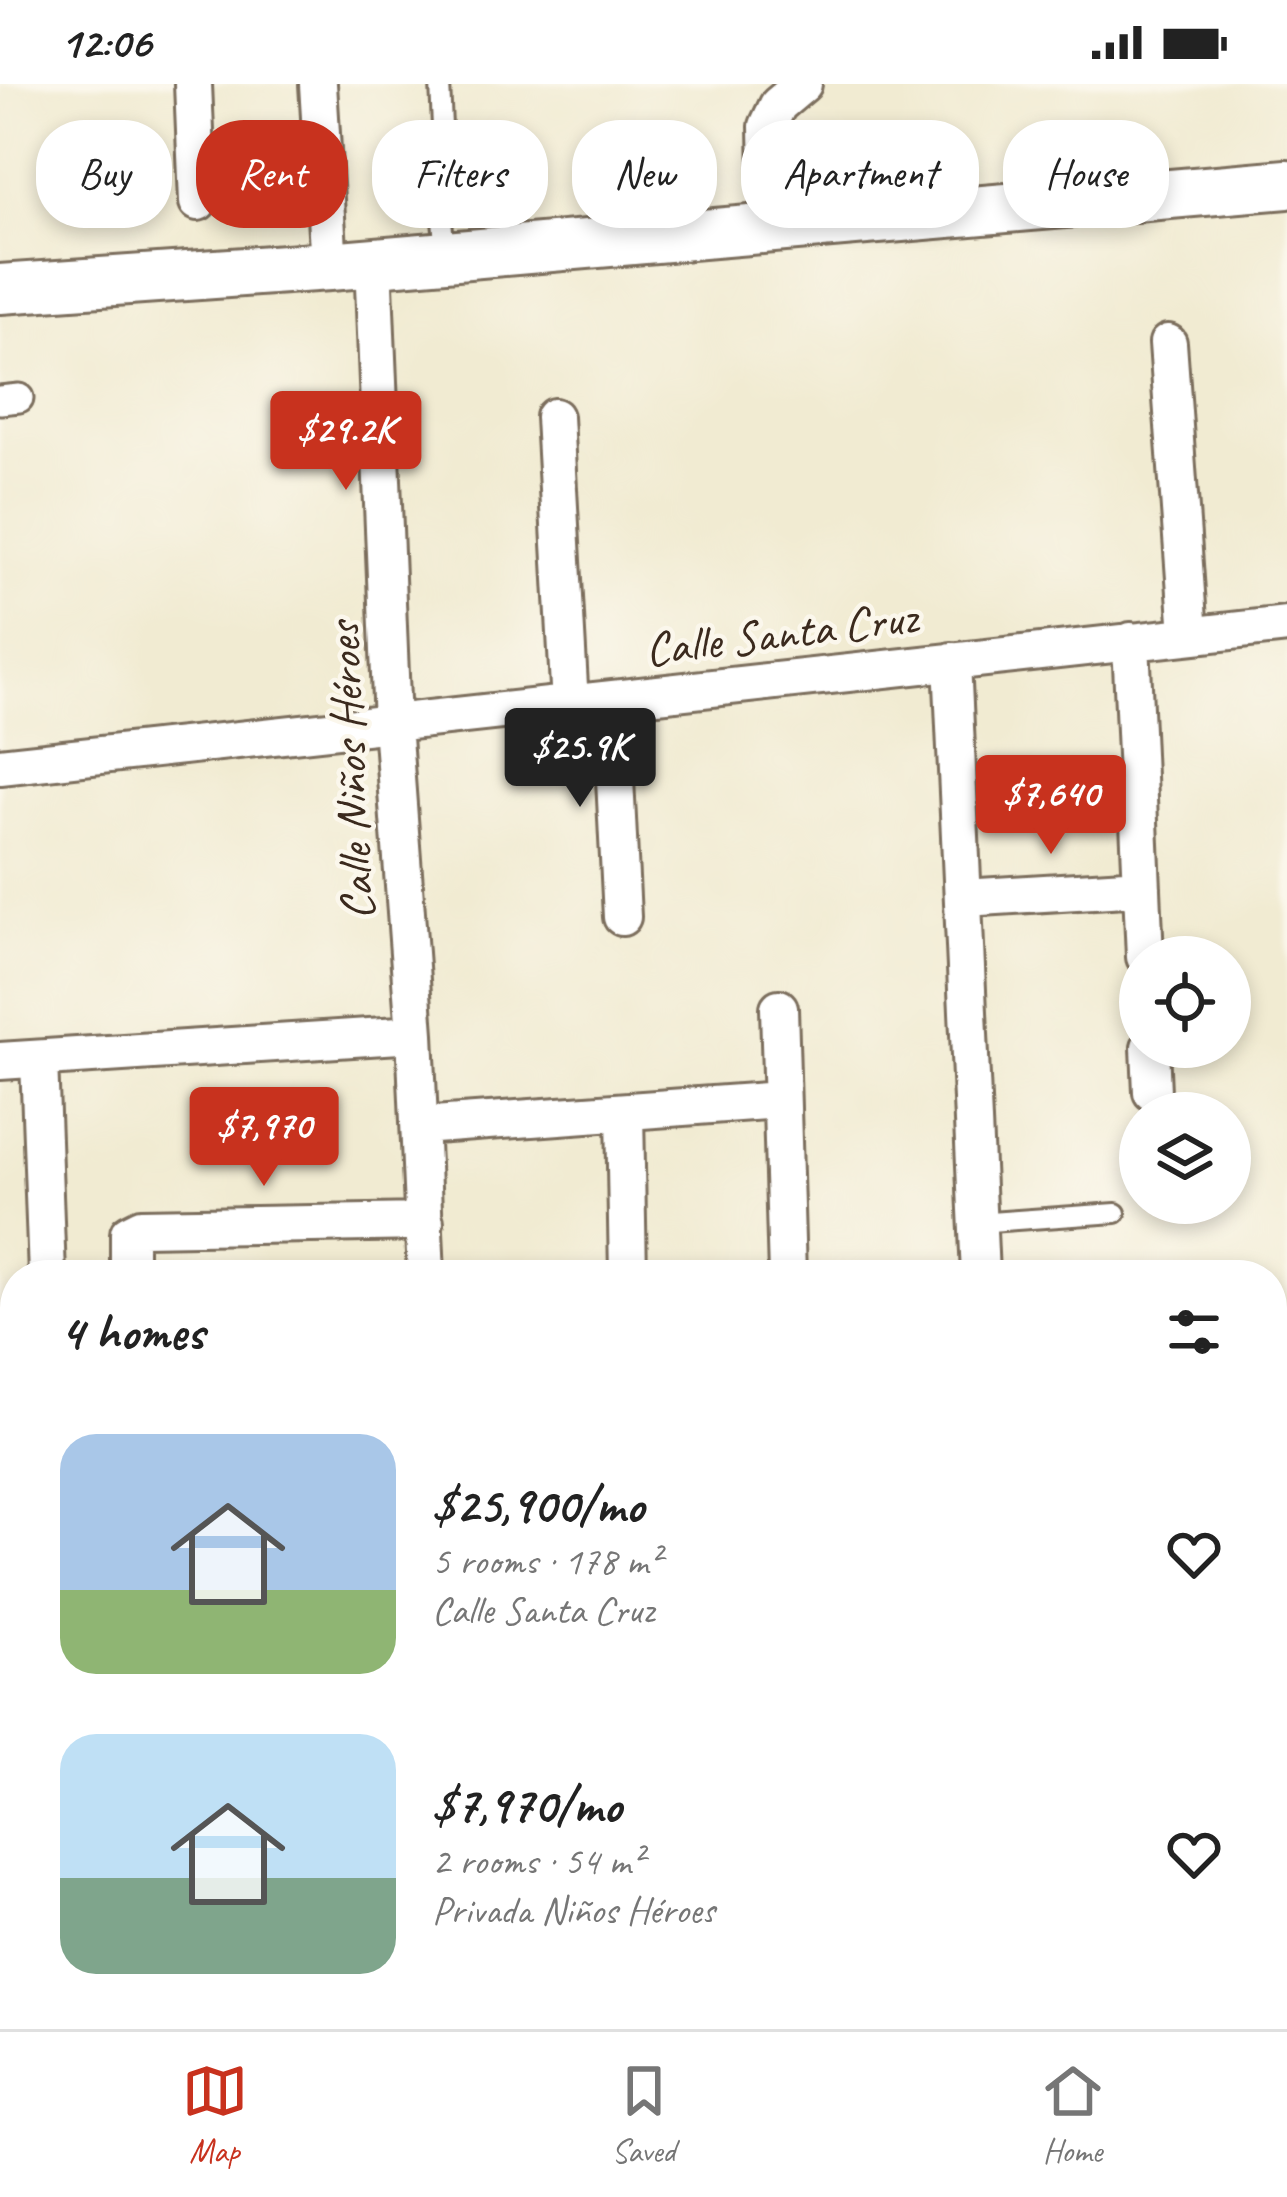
<!DOCTYPE html>
<meta charset="utf-8">
<style>
:root{--surface:#fff;--page:#f2f2f2;--text:#222;--muted:#767676;--line:#e0e0e0;--accent:#c8321e}
body{margin:0;font-family:Caveat,sans-serif;background:var(--page);color:var(--text);height:100vh;display:flex;flex-direction:column;font-size:45px;white-space:nowrap}
*{box-sizing:border-box;margin:0}
p{font-size:39px;color:var(--muted)}
.icon{flex:none;width:66px;height:66px;fill:none;stroke:currentColor;stroke-width:2;stroke-linecap:round;stroke-linejoin:round}
.map{position:relative;flex:1;overflow:hidden}
.side{position:absolute;left:0px;top:1176px;width:1287px;height:771px;display:flex;flex-direction:column;background:var(--surface);border-radius:48px 48px 0 0;box-shadow:0 6px 18px #0003}
.side>*{flex:none}
.guide{position:absolute;left:36px;top:36px;width:1215px;height:108px;display:flex;gap:24px}
.buttons{position:absolute;left:1119px;top:852px;display:grid;gap:24px}
.buttons a{display:grid;place-items:center;width:132px;height:132px;border-radius:50%;background:var(--surface);box-shadow:0 6px 18px #0003;font-size:60px}
.price{position:absolute;translate:-50% -102px;padding:0 27px;border-radius:12px;background:var(--accent);color:#fff;font-size:39px;line-height:78px;filter:drop-shadow(0 3px 6px #0008)}
.price::after{content:'';position:absolute;left:50%;top:72px;width:36px;height:27px;margin-left:-18px;background:inherit;clip-path:polygon(0 0,100% 0,50% 100%)}
.price.current{background:#222;color:#fff}
ul{padding:0;list-style:none}
li{display:flex;align-items:center;gap:36px;height:300px;padding:0 60px}
li span{display:grid;place-items:center;flex:none;width:336px;height:240px;border-radius:36px;color:#555}
li>.icon{margin-inline-start:auto}
span .icon{width:144px;height:144px;fill:#fffc;stroke-width:1}
li b{font-size:51px}
h2{display:flex;justify-content:space-between;align-items:center;height:144px;padding:0 60px;font-size:51px}
.tag{padding:0 42px;border-radius:48px;background:var(--surface);box-shadow:0 6px 18px #0003;font-size:42px;line-height:108px}
.tag.current{background:var(--accent);color:#fff}
.status{display:flex;justify-content:space-between;align-items:center;height:84px;padding:0 60px;background:var(--surface);direction:ltr}
.status svg{height:33px;fill:currentColor}
.tabs{display:flex;justify-content:space-around;align-items:center;height:168px;border-top:3px solid var(--line);background:var(--surface);font-size:33px;color:var(--muted)}
.tabs a{display:grid;justify-items:center;gap:6px}
.tabs .current{color:var(--accent)}
.map>svg:first-child{display:block}
</style>
<div class="status"><b>12:06</b><svg viewBox="0 0 49 12"><path d="M0 12V9h3v3zM5 12V6h3v6zM10 12V3h3v9zM15 12V0h3v12zM26 1h20v11H26zM47 4h2v5h-2z"/></svg></div>
<div class="map">
<svg width="1287" height="1945" viewBox="0 0 1287 1945">
<rect width="100%" height="100%" fill="#fbf7ec"/>
<filter id="ink" filterUnits="userSpaceOnUse"><feTurbulence type="fractalNoise" baseFrequency=".00833" numOctaves="2"/><feDisplacementMap in="SourceGraphic" scale="24" xChannelSelector="R" yChannelSelector="G"/><feConvolveMatrix kernelMatrix="1 2 1 2 8 2 1 2 1" color-interpolation-filters="sRGB"/></filter>
<filter id="wash" filterUnits="userSpaceOnUse"><feTurbulence type="fractalNoise" baseFrequency=".004" numOctaves="4" result="noise"/><feDisplacementMap in="SourceGraphic" scale="48" xChannelSelector="R" yChannelSelector="G"/><feGaussianBlur stdDeviation="2.7" result="paint"/><feColorMatrix in="noise" values="0 0 0 0 0 0 0 0 0 0 0 0 0 0 0 0 0 1.4 0 .05"/><feComposite in="paint" operator="in"/></filter>
<g filter="url(#wash)">
<rect width="100%" height="100%" fill="#f1ebd2"/>
</g>
<g filter="url(#ink)">
<g fill="none" stroke-linecap="round" stroke-linejoin="round">
<defs>
<path id="service" d="M440 0 444 85 439 100 445 170
M976 1139 1116 1129"/>
<path id="pedestrian" d="M0 316 19 314"/>
<path id="minor" d="M193 0 198 118
M318 0 329 182
M770 142 768 42 778 21 803 0
M373 176 392 640 415 950 426 1191
M1168 259 1189 550
M554 333 570 621
M1131 557 1145 873
M952 577 980 1191
M611 616 622 833
M0 682 1287 541
M964 814 1142 803
M779 924 787 1191
M1150 963 1152 1008
M39 976 47 1191
M0 977 415 950
M625 1028 628 1191
M420 1042 780 1016
M129 1191V1149L141 1143 425 1138
M0 1493 15 1492
M1272 1671 1285 1945
M0 1892 15 1891
M449 1932 450 1945
M1072 1932V1945"/>
<path id="secondary" d="M0 205 329 182 1287 100"/>
</defs>
<use href="#service" stroke="#7b6e5d" stroke-width="24"/>
<use href="#pedestrian" stroke="#7b6e5d" stroke-width="33"/>
<use href="#minor" stroke="#7b6e5d" stroke-width="42"/>
<use href="#secondary" stroke="#7b6e5d" stroke-width="54"/>
<use href="#service" stroke="#fff" stroke-width="18"/>
<use href="#pedestrian" stroke="#fff" stroke-width="27"/>
<use href="#minor" stroke="#fff" stroke-width="36"/>
<use href="#secondary" stroke="#fff" stroke-width="48"/>
</g>
</g>
<g text-anchor="middle" stroke-width="9" stroke-linejoin="round" paint-order="stroke">
<g font-size="48" fill="#3b2a1e" stroke="#fbf7ec">
<text transform="translate(781 548) rotate(-7)" y="17">Calle Santa Cruz</text>
<text transform="translate(349 687) rotate(-93)" y="17">Calle Niños Héroes</text>
</g>
</g>
</svg>
<div class="buttons">
<a><svg class="icon" aria-label="locate" viewBox="0 0 24 24"><circle cx="12" cy="12" r="6"/><path d="M12 2v4M12 18v4M2 12h4M18 12h4"/></svg></a>
<a><svg class="icon" aria-label="layers" viewBox="0 0 24 24"><path d="M12 4l9 5-9 5-9-5zM3 14l9 5 9-5"/></svg></a>
</div>
<b class="price" style="left:346px;top:409px">$29.2K</b>
<b class="price current" style="left:580px;top:726px">$25.9K</b>
<b class="price" style="left:1051px;top:773px">$7,640</b>
<b class="price" style="left:264px;top:1105px">$7,970</b>
<div class="guide">
<a class="tag">Buy</a>
<a class="tag current">Rent</a>
<a class="tag">Filters</a>
<a class="tag">New</a>
<a class="tag">Apartment</a>
<a class="tag">House</a>
</div>
<section class="side">
<h2>4 homes<svg class="icon" aria-label="filters" viewBox="0 0 24 24"><path d="M4 7h16M4 17h16"/><circle cx="9" cy="7" r="2"/><circle cx="15" cy="17" r="2"/></svg></h2>
<ul>
<li><span style="background:linear-gradient(#a9c7e8 65%,#8fb573 0)"><svg class="icon" aria-label="home" viewBox="0 0 24 24"><path d="M3 11l9-7 9 7M6 9v11h12V9"/></svg></span><div><b>$25,900/mo</b><p>5 rooms · 178 m²</p><p>Calle Santa Cruz</p></div><svg class="icon" aria-label="heart" viewBox="0 0 24 24"><path d="M12 20l-8-8c-3-5 5-10 8-4 3-6 11-1 8 4z"/></svg></li>
<li><span style="background:linear-gradient(#bfe0f5 60%,#7fa58c 0)"><svg class="icon" aria-label="home" viewBox="0 0 24 24"><path d="M3 11l9-7 9 7M6 9v11h12V9"/></svg></span><div><b>$7,970/mo</b><p>2 rooms · 54 m²</p><p>Privada Niños Héroes</p></div><svg class="icon" aria-label="heart" viewBox="0 0 24 24"><path d="M12 20l-8-8c-3-5 5-10 8-4 3-6 11-1 8 4z"/></svg></li>
</ul>
</section>
</div>
<nav class="tabs">
<a class="current"><svg class="icon" aria-label="map" viewBox="0 0 24 24"><path d="M3 6l6-2 6 2 6-2v14l-6 2-6-2-6 2zM9 4v14M15 6v14"/></svg>Map</a>
<a><svg class="icon" aria-label="saved" viewBox="0 0 24 24"><path d="M7 4h10v16l-5-4-5 4z"/></svg>Saved</a>
<a><svg class="icon" aria-label="home" viewBox="0 0 24 24"><path d="M3 11l9-7 9 7M6 9v11h12V9"/></svg>Home</a>
</nav>
